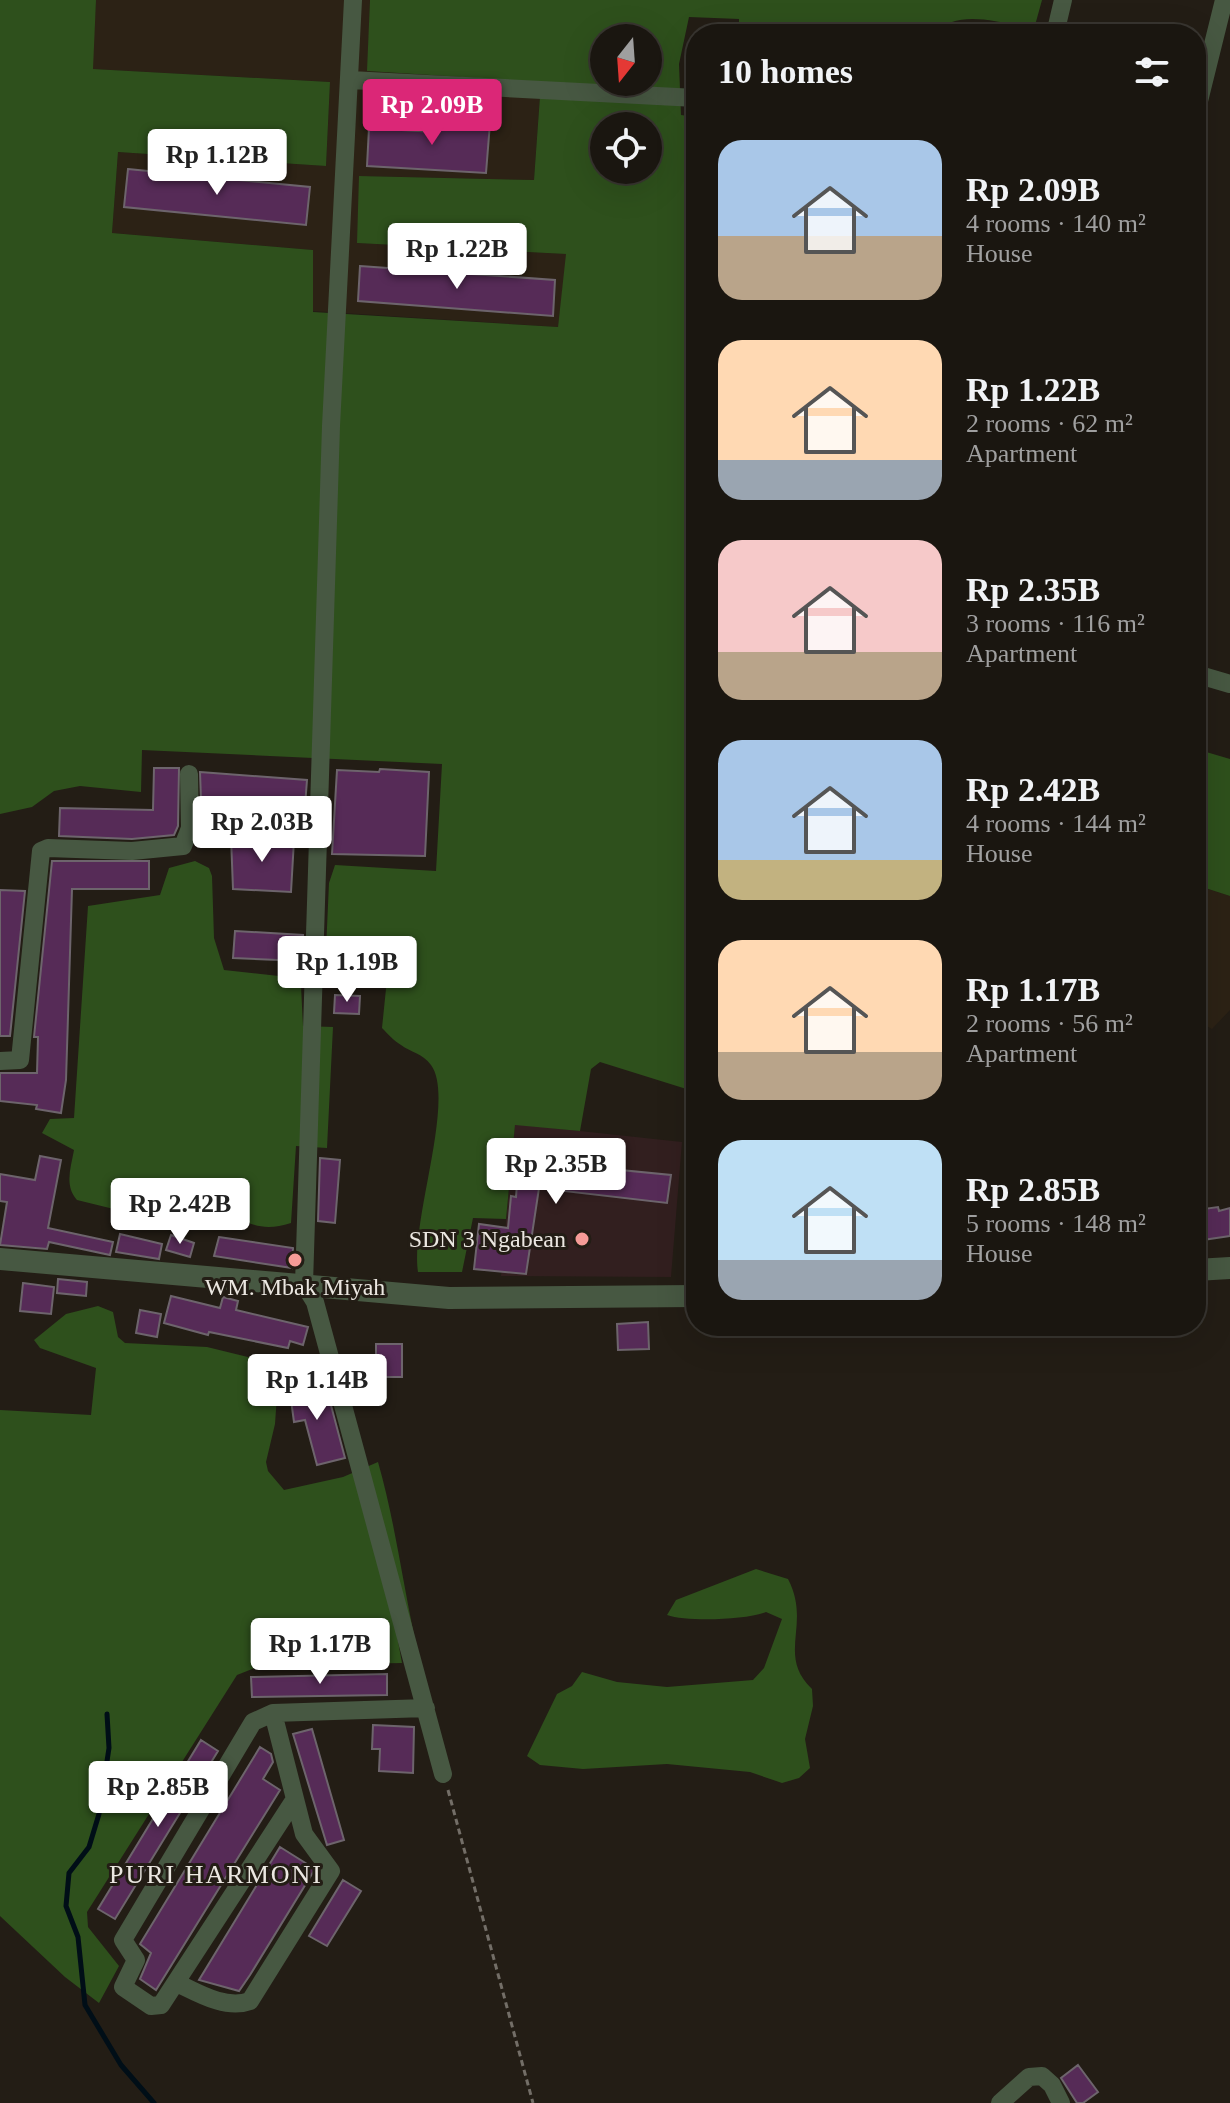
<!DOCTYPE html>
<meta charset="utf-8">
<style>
:root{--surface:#1a1610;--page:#231f19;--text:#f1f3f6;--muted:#9f9f9f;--line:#383530;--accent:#db2777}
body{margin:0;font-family:"Times New Roman",serif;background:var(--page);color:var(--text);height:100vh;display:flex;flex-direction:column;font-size:30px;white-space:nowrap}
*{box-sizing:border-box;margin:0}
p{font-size:26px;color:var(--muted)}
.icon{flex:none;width:44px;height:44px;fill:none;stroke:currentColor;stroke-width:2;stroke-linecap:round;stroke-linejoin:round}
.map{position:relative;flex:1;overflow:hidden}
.sheet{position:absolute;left:686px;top:24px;width:520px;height:1312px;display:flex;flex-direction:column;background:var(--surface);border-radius:32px;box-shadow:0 8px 32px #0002,0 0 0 2px var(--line)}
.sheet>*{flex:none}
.needle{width:52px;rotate:197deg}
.fabs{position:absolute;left:590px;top:24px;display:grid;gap:16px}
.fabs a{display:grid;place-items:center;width:72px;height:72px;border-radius:50%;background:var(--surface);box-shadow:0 8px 32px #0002,0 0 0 2px var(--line);font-size:40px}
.price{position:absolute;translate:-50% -68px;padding:0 18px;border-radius:8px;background:#fff;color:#222;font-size:26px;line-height:52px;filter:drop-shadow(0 2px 4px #0008)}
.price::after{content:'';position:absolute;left:50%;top:48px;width:24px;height:18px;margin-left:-12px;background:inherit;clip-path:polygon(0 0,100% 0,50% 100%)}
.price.active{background:var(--accent);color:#fff}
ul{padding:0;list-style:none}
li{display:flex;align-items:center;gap:24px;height:200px;padding:0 32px}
li span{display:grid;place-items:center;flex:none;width:224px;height:160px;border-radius:24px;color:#555}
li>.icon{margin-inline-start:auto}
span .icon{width:96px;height:96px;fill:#fffc;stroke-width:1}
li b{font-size:34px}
h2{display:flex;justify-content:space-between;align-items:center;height:96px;padding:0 32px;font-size:34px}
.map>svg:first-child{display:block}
</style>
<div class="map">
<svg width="1230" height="2103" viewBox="0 0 1230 2103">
<rect width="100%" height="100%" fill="#231d15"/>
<path fill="#2c2215" d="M96 0H370L368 71 541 81 534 180 360 176 358 243 567 254 558 327 313 311V250L112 233 118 152 326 166 330 82 92 69Z
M1196 885 1230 896V1010L1212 1029 1196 1020Z"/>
<path fill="#321f1f" d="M515 1124 682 1142 671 1277 501 1276Z"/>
<path fill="#2e501c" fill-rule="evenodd" d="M0 0H96L93 69 330 82 326 166 118 152 112 233 313 250V312L558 327 566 254 357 243 359 176 534 180 541 82 367 71 370 0H1042L1034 29C1004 24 957 7 934 34H739V19L689 17 679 64 681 115 696 117V1092L600 1062 591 1069 580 1131 515 1125 506 1219 473 1218 462 1272H418C410 1223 456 1099 431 1065 422 1053 412 1053 401 1045 394 1041 388 1034 382 1028L387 979 325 972 329 883 335 865 436 871 442 764 142 750 141 792 80 786 54 791 32 807 0 814ZM604 38H648V82H604ZM604 126H648V170H604Z
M1196 749 1230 759V896L1196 885Z
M195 861 209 868 212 876 214 938 224 970 297 978 301 986 303 1026 333 1027 327 1148 296 1146 291 1223C239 1240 228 1196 188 1194 164 1193 150 1204 130 1213L77 1200C64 1186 71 1167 74 1150L42 1133 50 1119 74 1118 88 906 160 895 169 868Z
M98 1306 113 1312 118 1337 125 1343 207 1347 276 1364 278 1381 275 1424 266 1462 268 1471 284 1490 343 1477 378 1462C394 1518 402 1577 414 1635L397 1636 402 1663 260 1666 237 1675 87 1912 88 1927 119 1966 99 2003 65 1977 0 1916V1410L91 1415 96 1368 40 1348 34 1340 66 1314Z
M756 1569 788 1579C812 1625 776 1654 812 1689L813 1706 805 1739 810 1768 799 1778 782 1783 750 1772 667 1764 583 1769 540 1765 527 1756 557 1694 572 1686 582 1672 617 1682 667 1687 753 1680 764 1668 782 1619 766 1612C746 1620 687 1622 667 1615L676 1600Z"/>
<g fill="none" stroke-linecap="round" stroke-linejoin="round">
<path stroke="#000e17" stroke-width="5" d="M107 1714 109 1748 99 1814 89 1847 69 1873 66 1906 78 1937 85 2005 121 2065 154 2103"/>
</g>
<path fill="#562b57" stroke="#6d646c" stroke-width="2" d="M433 119 490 123 486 173 367 166 369 128 433 132Z
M128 169 310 187 306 225 124 207Z
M360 266 555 280 553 316 358 301Z
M154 768H179L178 826 174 835 132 839 59 836 60 808 153 810Z
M380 769 429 772 425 856 332 854 337 770 379 772Z
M200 772 307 780 305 806 223 802V841H198L202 828Z
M231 837 294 840 291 892 233 889Z
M52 861H149V889H72L66 1080 61 1113 36 1109 37 1105 0 1101V1073H37L38 1037H34Z
M0 890 25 891 10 1036H0Z
M235 931 303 935 302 961 233 958Z
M335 995 360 996 359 1014 334 1013Z
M40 1156 61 1160 48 1228 113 1242 110 1255 49 1242 47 1249 0 1245 7 1202 0 1201V1174L35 1180Z
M320 1158 340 1160 335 1223 318 1221Z
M519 1160 671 1175 667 1203 539 1188 526 1274 474 1269 479 1224 508 1228 511 1196 516 1197Z
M1218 1207 1219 1211 1230 1208V1236L1196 1241V1210Z
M120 1234 162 1244 159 1259 116 1252Z
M171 1235 194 1243 190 1257 166 1250Z
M219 1237 293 1248 292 1268 214 1256Z
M58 1279 87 1282 86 1296 57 1293Z
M23 1283 54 1287 51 1314 20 1311Z
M171 1296 220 1308 223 1297 238 1301 236 1310 308 1327 303 1345 290 1341 288 1348 209 1332 208 1335 164 1323Z
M140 1310 161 1314 157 1337 136 1333Z
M648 1322 649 1349 618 1350 617 1324Z
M376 1344H402V1377H376Z
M311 1382 313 1396 328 1394 345 1458 317 1465 305 1420 294 1422 289 1385Z
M387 1674V1695L252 1697 251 1677Z
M373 1725 414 1727 413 1773 379 1771 380 1749H372Z
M312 1729 344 1840 327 1845 293 1734Z
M201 1740 218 1751 115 1919 98 1909Z
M260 1747 271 1754 273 1762 263 1779 280 1790 156 1990 140 1979 151 1953 140 1944Z
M280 1847 315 1869 250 1975 239 1991 199 1980Z
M343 1880 361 1891 327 1946 309 1936Z
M1078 2065 1098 2092 1083 2103H1077L1061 2078Z"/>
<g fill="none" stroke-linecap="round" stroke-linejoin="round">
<path stroke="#736e67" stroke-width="3" stroke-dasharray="6 4" stroke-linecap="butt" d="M448 1790 533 2103"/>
<path stroke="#475842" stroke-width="18" d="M353 0 331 426 304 1284 315 1302 443 1774
M1055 34 1063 0
M350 80 696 98
M1196 113 1224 0
M1196 196V212
M1196 674 1230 684
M0 1061 20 1060 41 851 48 848 132 851 183 846 190 828 189 774
M293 1802 161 2005 151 2006 123 1987 136 1960 123 1940 253 1722 273 1713 426 1708
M177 1983C198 1993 226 2010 250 2001L331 1871 304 1834 273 1713
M1000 2103 1029 2077 1042 2076 1052 2085 1061 2103"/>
<path stroke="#475842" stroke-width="22" d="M0 1259 449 1298 696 1296
M1196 1270 1230 1268"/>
</g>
<g fill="#f59b97" stroke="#231d15" stroke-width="3">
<circle cx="582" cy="1239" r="8"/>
<circle cx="295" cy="1260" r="8"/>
</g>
<g text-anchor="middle" stroke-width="6" stroke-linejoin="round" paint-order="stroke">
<g font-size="24" fill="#ebe7e1" stroke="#231d15" text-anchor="end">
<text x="566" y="1247">SDN 3 Ngabean</text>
<text x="295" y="1295" text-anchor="middle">WM. Mbak Miyah</text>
</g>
<g font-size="26" letter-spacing="2" fill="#ebe7e1" stroke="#231d15">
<text x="216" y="1883">PURI HARMONI</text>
</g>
</g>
</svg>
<div class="fabs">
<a><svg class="needle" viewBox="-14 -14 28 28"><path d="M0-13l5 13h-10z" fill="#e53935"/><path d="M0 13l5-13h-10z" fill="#9f9f9f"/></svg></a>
<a><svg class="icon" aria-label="locate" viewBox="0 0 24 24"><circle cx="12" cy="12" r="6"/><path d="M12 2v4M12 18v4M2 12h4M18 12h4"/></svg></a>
</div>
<b class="price active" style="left:432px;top:147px">Rp 2.09B</b>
<b class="price" style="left:217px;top:197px">Rp 1.12B</b>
<b class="price" style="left:457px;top:291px">Rp 1.22B</b>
<b class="price" style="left:262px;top:864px">Rp 2.03B</b>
<b class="price" style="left:347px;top:1004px">Rp 1.19B</b>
<b class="price" style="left:556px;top:1206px">Rp 2.35B</b>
<b class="price" style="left:180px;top:1246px">Rp 2.42B</b>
<b class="price" style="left:317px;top:1422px">Rp 1.14B</b>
<b class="price" style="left:320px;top:1686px">Rp 1.17B</b>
<b class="price" style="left:158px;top:1829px">Rp 2.85B</b>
<section class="sheet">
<h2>10 homes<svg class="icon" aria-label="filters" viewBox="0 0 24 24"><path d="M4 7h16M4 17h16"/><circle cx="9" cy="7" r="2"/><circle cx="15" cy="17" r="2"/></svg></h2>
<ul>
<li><span style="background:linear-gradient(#a9c7e8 60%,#b9a48a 0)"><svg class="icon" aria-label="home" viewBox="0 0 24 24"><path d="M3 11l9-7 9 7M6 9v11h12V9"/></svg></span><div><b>Rp 2.09B</b><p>4 rooms · 140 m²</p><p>House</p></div></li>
<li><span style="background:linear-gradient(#ffd9b3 75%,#9aa5b1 0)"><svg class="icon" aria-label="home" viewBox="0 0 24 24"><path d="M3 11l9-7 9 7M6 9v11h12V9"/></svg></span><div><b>Rp 1.22B</b><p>2 rooms · 62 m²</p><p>Apartment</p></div></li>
<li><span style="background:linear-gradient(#f6c9c9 70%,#b9a48a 0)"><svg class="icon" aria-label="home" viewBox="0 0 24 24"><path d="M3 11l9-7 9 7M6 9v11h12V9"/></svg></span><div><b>Rp 2.35B</b><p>3 rooms · 116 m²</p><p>Apartment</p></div></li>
<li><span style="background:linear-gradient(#a9c7e8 75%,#c2b280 0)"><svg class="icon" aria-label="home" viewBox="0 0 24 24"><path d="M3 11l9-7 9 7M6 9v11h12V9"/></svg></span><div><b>Rp 2.42B</b><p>4 rooms · 144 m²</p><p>House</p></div></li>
<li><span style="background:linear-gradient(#ffd9b3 70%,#b9a48a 0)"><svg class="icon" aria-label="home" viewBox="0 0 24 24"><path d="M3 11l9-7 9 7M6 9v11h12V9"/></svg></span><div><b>Rp 1.17B</b><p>2 rooms · 56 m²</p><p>Apartment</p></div></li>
<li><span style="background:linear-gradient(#bfe0f5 75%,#9aa5b1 0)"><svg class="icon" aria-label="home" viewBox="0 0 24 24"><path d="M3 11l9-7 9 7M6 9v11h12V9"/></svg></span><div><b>Rp 2.85B</b><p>5 rooms · 148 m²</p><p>House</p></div></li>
</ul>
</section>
</div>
